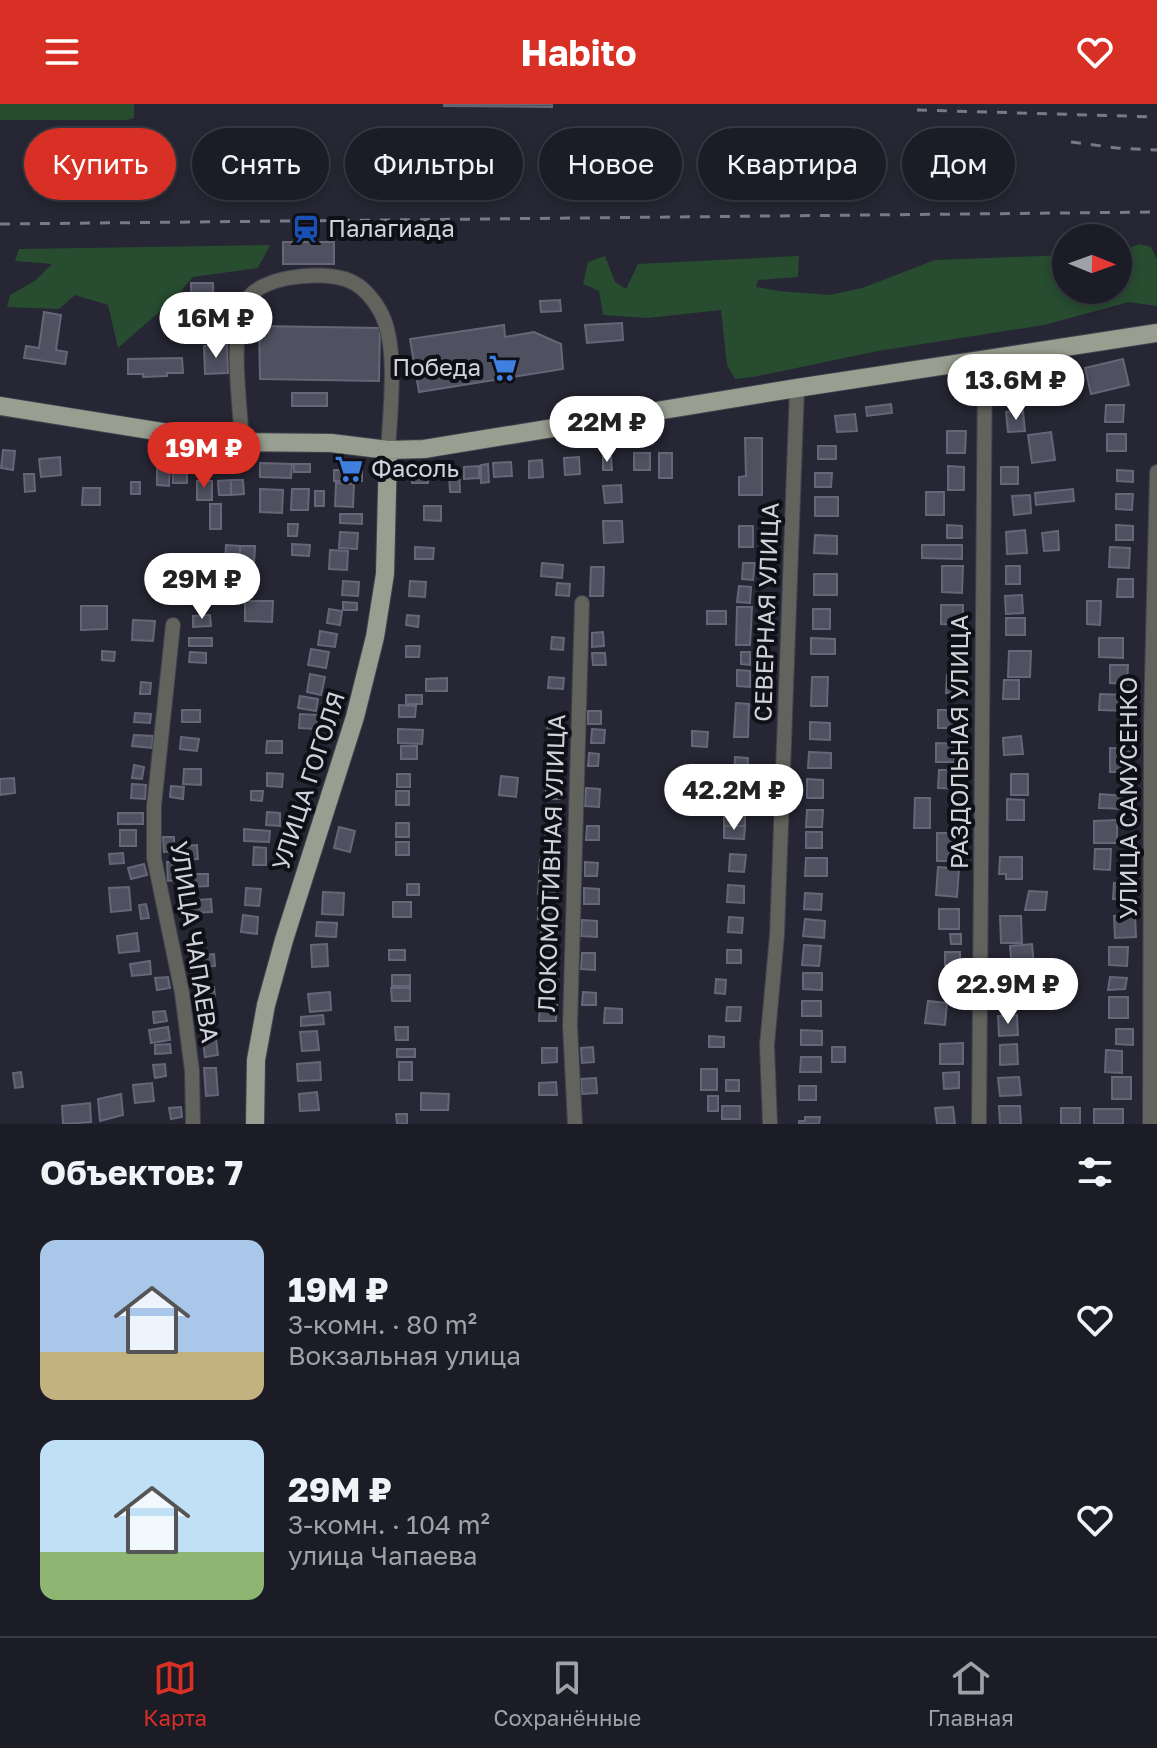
<!DOCTYPE html>
<html lang="ru">
<meta charset="utf-8">
<style>
:root{--surface:#1c1c27;--page:#292933;--text:#f1f3f6;--muted:#a0a1a7;--line:#3a3a44;--accent:#d93025}
body{margin:0;font-family:"Golos Text",sans-serif;background:var(--page);color:var(--text);height:100vh;display:flex;flex-direction:column;font-size:30px;white-space:nowrap}
*{box-sizing:border-box;margin:0}
p{font-size:26px;color:var(--muted)}
.icon{flex:none;width:44px;height:44px;fill:none;stroke:currentColor;stroke-width:2;stroke-linecap:round;stroke-linejoin:round}
.map{position:relative;height:1020px;overflow:hidden}
.side{display:flex;flex-direction:column;background:var(--surface);flex:1}
.side>*{flex:none}
.hud{position:absolute;left:24px;top:24px;width:1110px;height:72px;display:flex;gap:16px}
.needle{width:52px;rotate:91deg}
.fabs{position:absolute;left:1052px;top:120px;display:grid;gap:16px}
.fabs a{display:grid;place-items:center;width:80px;height:80px;border-radius:50%;background:var(--surface);box-shadow:0 4px 12px #0003,0 0 0 2px var(--line);font-size:40px}
.price{position:absolute;translate:-50% -68px;padding:0 18px;border-radius:28px;background:#fff;color:#222;font-size:26px;line-height:52px;filter:drop-shadow(0 2px 4px #0008)}
.price::after{content:'';position:absolute;left:50%;top:48px;width:24px;height:18px;margin-left:-12px;background:inherit;clip-path:polygon(0 0,100% 0,50% 100%)}
.price.on{background:var(--accent);color:#fff}
ul{padding:0;list-style:none}
li{display:flex;align-items:center;gap:24px;height:200px;padding:0 40px}
li span{display:grid;place-items:center;flex:none;width:224px;height:160px;border-radius:16px;color:#555}
li>.icon{margin-inline-start:auto}
span .icon{width:96px;height:96px;fill:#fffc;stroke-width:1}
li b{font-size:34px}
h2{display:flex;justify-content:space-between;align-items:center;height:96px;padding:0 40px;font-size:34px}
.pill{padding:0 28px;border-radius:36px;background:var(--surface);box-shadow:0 4px 12px #0003,0 0 0 2px var(--line);font-size:28px;line-height:72px}
.pill.on{background:var(--accent);color:#fff}
header{display:flex;justify-content:space-between;align-items:center;height:104px;padding:0 40px;background:var(--accent);color:#fff;font-size:36px;font-weight:700}
.tabs{display:flex;justify-content:space-around;align-items:center;height:112px;border-top:2px solid var(--line);background:var(--surface);font-size:22px;color:var(--muted)}
.tabs a{display:grid;justify-items:center;gap:4px}
.tabs .on{color:var(--accent)}
.map>svg:first-child{display:block}
</style>
<header><svg class="icon" aria-label="menu" viewBox="0 0 24 24"><path d="M4 6h16M4 12h16M4 18h16"/></svg>Habito<svg class="icon" aria-label="heart" viewBox="0 0 24 24"><path d="M12 20l-8-8c-3-5 5-10 8-4 3-6 11-1 8 4z"/></svg></header>
<div class="map">
<svg width="1157" height="1020" viewBox="0 0 1157 1020">
<rect width="100%" height="100%" fill="#262634"/>
<path fill="#274c30" d="M0 0H134V14L127 16H0Z
M1139 140 1151 143 1157 155V202L1129 198 1044 221 878 247 753 273 735 275 727 261 721 206 648 214 603 211 599 187 583 180 588 158 605 152 615 178 626 185 638 160 799 152 798 173 758 176 756 183 780 187 829 191 862 184 935 156 1066 151V186H1118V149Z
M270 141 258 164 193 173 172 197 118 244 108 201 75 191 59 205 7 203 10 191 36 176 52 160 15 157 19 145Z"/>
<path fill="#4f5060" stroke="#656677" stroke-width="2" d="M444 0H552V3L444 2Z
M283 138H334V160H283Z
M191 179H213L214 220H192Z
M560 196 561 207 541 208 540 197Z
M44 208 61 211 56 246 67 248 65 260 24 254 26 242 39 244Z
M622 219 623 236 587 239 585 221Z
M504 221 505 233 534 228 561 240 563 265 419 288 410 235Z
M259 222 380 224 379 277 260 275Z
M227 241 228 269 205 270 204 242Z
M182 254 183 269H167V272L143 273V270H128V255Z
M1123 255 1129 281 1091 290 1085 264Z
M292 289H327V302H292Z
M891 300 892 309 867 312 866 303Z
M1106 301H1124L1123 318H1105Z
M1023 307 1025 327 1008 328 1006 308Z
M855 310 857 327 837 328 835 312Z
M947 327H966L965 349H947Z
M1051 328 1055 356 1032 359 1028 331Z
M1107 330H1126V347H1107Z
M745 334H762V391H739V373L746 372Z
M818 342H836V355H818Z
M3 346 15 347 13 366 1 364Z
M634 349H650V366H634Z
M659 349H672V374H659Z
M60 353 61 371 41 373 39 355Z
M579 353 580 370 565 371 564 354Z
M603 353H611L612 366H603Z
M542 356 543 373 529 374V357Z
M511 358 512 372 494 373 493 359Z
M173 359 187 360V379H173Z
M260 359 292 360 291 374 260 373Z
M294 360H310V368H294Z
M488 360 489 378 481 379V361Z
M428 362V379H412V363Z
M479 362V374L464 375V363Z
M948 362 964 363V386H948Z
M1001 363H1018V380H1001Z
M157 364H170L169 382 157 381Z
M459 365 460 388H450L449 366Z
M334 366H362V377H334Z
M1117 366 1133 367V378L1117 377Z
M815 369H832L831 383H815Z
M24 370H34L35 387 25 388Z
M231 376V391H219L218 377Z
M231 376H243L244 390 231 391Z
M197 377H212V396H197Z
M131 378H140V390H131Z
M336 379 354 380 353 403 335 402Z
M621 381 622 398 605 399 603 382Z
M83 384H100V401H82Z
M260 385 283 386 282 409 260 408Z
M292 385H309L308 406H291Z
M1073 385 1074 397 1036 401 1035 389Z
M315 387H324V402H315Z
M926 388H944V411H926Z
M1116 390H1133L1132 406 1116 405Z
M1030 391 1031 409 1014 411 1012 392Z
M815 393H838V412H815Z
M210 400H221V425H210Z
M424 402H441V417L424 416Z
M340 410H362V420L340 419Z
M603 417H622L623 438 604 439Z
M288 420H298L297 432H288Z
M947 421 962 422V434H947Z
M1116 421 1133 422V436H1116Z
M739 422H753V443H739Z
M1025 426 1027 449 1007 450 1006 428Z
M1058 427 1059 446 1044 447 1042 429Z
M340 428 358 429 357 445 339 444Z
M815 431 837 432V450L814 449Z
M292 440 310 441 309 452 292 451Z
M226 441 240 442V459H225Z
M922 441H962V455L922 454Z
M240 442H255L254 460 240 459Z
M415 443 434 444 433 455H415Z
M1110 443 1130 444 1129 464 1109 463Z
M330 446 348 447 347 466 329 465Z
M542 459 563 461 562 474 541 472Z
M743 459H755L753 476 742 475Z
M942 462H963L962 489 942 488Z
M1006 462H1020V480H1006Z
M591 463H604L603 492H590Z
M814 470H837V491H814Z
M1118 475H1133V493H1117Z
M343 477 359 478 358 492 342 491Z
M410 477 426 478 425 493 409 492Z
M557 479 570 480 569 492 556 491Z
M739 482 751 483 750 499 737 498Z
M1022 491 1023 509 1006 510 1005 492Z
M245 497H273L272 518 245 517Z
M1087 497H1101L1100 521 1087 520Z
M343 498 357 499V506H343Z
M941 501H963V521L941 520Z
M81 502H107V525L81 526Z
M737 503H752L750 541H736Z
M329 505 342 507 340 521 327 519Z
M813 505H830V525H813Z
M707 507H726V520H707Z
M210 511 211 522 193 523V512Z
M407 511 419 512 418 523 406 521Z
M1006 514H1025V531H1006Z
M133 516 155 517 153 537 132 536Z
M320 527 337 530 335 543 318 541Z
M603 528 604 542 592 543V529Z
M552 533 564 534 563 546 551 545Z
M189 534H212V542H189Z
M811 534 835 535V550H811Z
M1099 534H1123V554L1099 553Z
M406 542H420L419 553H406Z
M311 545 329 548 326 564 308 561Z
M102 547 115 548 114 557 102 556Z
M1009 547H1031L1030 573H1008Z
M190 548 206 549V559L189 558Z
M741 548H750V561L741 560Z
M592 549H605L606 561H593Z
M1110 561H1128L1127 580 1110 579Z
M737 566 750 567V583L737 582Z
M310 570 325 573 321 591 307 588Z
M947 571H962V589H946Z
M549 573 564 574 563 585 548 584Z
M812 573H828L827 602H811Z
M447 574V587H426V575Z
M1004 576H1019V595H1003Z
M141 578 151 579 150 590H140Z
M1100 590 1129 591 1128 607 1099 606Z
M406 591H422V600H406Z
M300 592 318 595 316 607 298 604Z
M736 599 749 600 748 633H734Z
M399 601 416 602 415 613H399Z
M182 606H200V618H182Z
M938 606H961V624H938Z
M588 607H601V620H588Z
M135 609 151 610 150 619 134 618Z
M300 610 318 611 317 625 299 624Z
M548 615 562 616 561 632 547 631Z
M810 618 830 619V636L810 635Z
M398 625 423 626 422 640 398 639Z
M592 625 605 626 604 639H591Z
M692 627 708 628 707 643 692 642Z
M134 631 153 632 152 644 132 642Z
M1021 632 1023 650 1004 651 1003 634Z
M181 633 199 635 197 647 180 645Z
M267 637H282V649H266Z
M936 639 961 640 960 658H936Z
M401 642H417V655H401Z
M1110 644 1132 645 1131 668H1110Z
M809 648 831 649V664H808Z
M589 649 599 650 598 662H588Z
M735 653 748 654 747 673H734Z
M134 661 144 663 142 675 132 674Z
M184 665H201V681L183 680Z
M939 666H961L960 685 938 684Z
M267 669 283 670 282 683 267 682Z
M397 670H410V683H397Z
M1011 670H1028V691H1011Z
M501 672 518 674 516 693 499 691Z
M734 673H747L746 692H733Z
M14 674 15 689 0 691V675Z
M807 675 823 676V694H807Z
M546 677H561L560 695H546Z
M132 680 146 681 145 695 131 694Z
M691 680 711 681 710 693 690 692Z
M171 682 184 683 183 695 170 693Z
M586 684 600 685 599 703 585 702Z
M251 687H263L262 697 251 696Z
M396 687H409V701H396Z
M1100 690 1125 692V705L1099 704Z
M915 694H930V724H914Z
M1007 695 1024 696V716H1007Z
M807 706H823L822 723H806Z
M267 708 280 709V722L266 721Z
M118 709H143V720H118Z
M724 709H745V722H724Z
M1117 716V739H1094V717Z
M396 719H409V733H396Z
M587 722H599V736H586Z
M724 722H745L744 735 724 734Z
M339 723 355 727 350 748 334 744Z
M244 725 270 727 269 738 244 737Z
M120 726H136V742H120Z
M545 726 560 727V738L545 737Z
M806 728H822V744H806Z
M937 729H959V757H937Z
M163 733H174V747L164 748Z
M396 738H409V751H396Z
M197 741 198 755 182 756 181 742Z
M254 743 266 744V761H253Z
M1095 745H1111L1110 766 1094 765Z
M123 749 124 759 110 760 109 750Z
M730 750 746 751 744 768 729 767Z
M1000 753H1022V775H1006V770H999Z
M806 754H827V772H805Z
M540 756 554 757 553 770 539 769Z
M167 758H177L178 776 168 777Z
M585 758 598 759 597 772H585Z
M144 760 147 771 131 775 128 764Z
M938 763 959 765 957 793 936 791Z
M190 770H208V782L190 783Z
M539 777 555 778 554 791 538 790Z
M1114 779H1132V796L1113 795Z
M407 780H419V791H407Z
M728 781 744 782V799L727 798Z
M129 783 131 806 111 808 109 784Z
M246 784 261 785 259 802 245 801Z
M584 784 599 785V800H584Z
M1029 787 1047 788 1045 806H1025Z
M323 788 344 789 343 811 322 810Z
M805 789 822 790 821 806 804 805Z
M211 795 212 808 184 809 183 797Z
M393 798H411V813H393Z
M146 800 149 814 141 815 139 801Z
M538 804H554L553 816 538 815Z
M939 805H959V825H939Z
M243 811 258 813 257 830 241 828Z
M1135 811 1136 833 1115 834 1114 812Z
M1000 812H1021L1022 839H1001Z
M729 813 743 814 742 829 728 828Z
M805 815 825 817 824 834 803 832Z
M582 816 597 817V833L581 832Z
M317 818 337 819 336 833 316 832Z
M541 828H556V841L541 840Z
M137 829 139 847 119 849 117 832Z
M950 830H961V840H951Z
M327 840 328 862 312 863 311 841Z
M1032 840 1034 863 1012 865 1010 842Z
M804 841 821 842 819 862 802 861Z
M1109 843H1128L1127 862 1109 861Z
M389 846H405V856H389Z
M727 846H741V859H727Z
M945 848H960V862L945 861Z
M582 849H595V866L581 865Z
M214 850 215 862 192 863 191 852Z
M150 857 151 870 132 872 130 860Z
M542 867H558L557 879H542Z
M803 869H822V886L803 885Z
M392 871H410V882H392Z
M168 873 170 884 157 886 155 874Z
M1110 873 1127 874 1125 885 1108 886Z
M716 875 726 876 725 890 715 889Z
M946 878H958V895H945Z
M1020 878 1021 898 1002 899 1001 879Z
M204 883H214L215 894 205 895Z
M391 884H410V897H392Z
M330 888 331 906 310 908 308 890Z
M583 888 596 889V901H582Z
M1109 893H1128V914H1109Z
M802 897H821V912H802Z
M928 897 947 899 945 921 925 919Z
M540 900 557 901 556 917H539Z
M727 903H741L740 917H726Z
M605 904 622 905V919H604Z
M165 907 167 917 154 919 153 908Z
M323 911 324 920 301 922V913Z
M1017 911 1018 931 999 932 998 912Z
M168 923 170 936 151 939 149 926Z
M395 923H408V936H396Z
M1116 925H1133V941L1116 940Z
M801 926 822 927V941H801Z
M317 927 319 946 302 947 300 928Z
M709 932 724 933V943H709Z
M216 935 218 951 205 953 203 937Z
M963 939V960H940V940Z
M170 940 171 949 155 950V941Z
M1017 940 1018 960 1000 961V941Z
M593 943 594 958 582 959 581 944Z
M832 943H845V958H832Z
M542 944H557V958L542 959Z
M397 945H415V953H397Z
M1106 946 1122 947V969L1105 968Z
M801 953H821V968H800Z
M320 958 321 976 298 977 297 960Z
M399 958H412V976H399Z
M165 960 166 972 155 974 153 961Z
M204 964H216L218 991 206 992Z
M701 965H717V986H701Z
M21 968 23 983 15 984 13 969Z
M959 968V984L944 985 943 969Z
M1019 973 1021 991 1000 992 998 974Z
M1112 973H1131V995H1112Z
M596 974 597 989 582 990 581 975Z
M726 976H739V987H726Z
M556 978 557 991H539V979Z
M152 979 154 997 135 999 133 981Z
M799 982H816V996H799Z
M317 988 319 1006 300 1007 299 990Z
M421 989 449 990 448 1006H421Z
M121 990 123 1011 100 1017 98 995Z
M708 992H718V1007H708Z
M90 999 91 1018 63 1020 62 1002Z
M722 1002H740V1015H722Z
M999 1002H1020L1021 1020H1000Z
M181 1003 182 1013 171 1015 169 1004Z
M953 1003 955 1020H937L935 1004Z
M1061 1004H1080V1020H1061Z
M1094 1005H1123V1020H1094Z
M396 1010H407V1020H397Z
M805 1013H820L819 1020H799V1017H805Z"/>
<g fill="none" stroke-linecap="round" stroke-linejoin="round">
<defs>
<path id="minor" d="M242 338C240 301 231 239 242 205 253 171 317 167 345 175 361 180 372 193 380 207 399 240 390 308 388 346
M173 521 154 702V754L182 889 192 967 193 1020
M575 1020 570 922 582 499
M770 1020 767 941 777 831 797 284
M979 1020 985 256
M1150 1020 1151 616 1157 368"/>
<path id="major" d="M0 302 187 332 242 338 331 339 388 346 424 345 797 284 1157 229
M255 1020 256 956 266 901 284 836 355 613 375 533 385 470 388 346"/>
</defs>
<use href="#minor" stroke="#42424f" stroke-width="16"/>
<use href="#major" stroke="#42424f" stroke-width="20"/>
<use href="#minor" stroke="#61635c" stroke-width="14"/>
<use href="#major" stroke="#999f90" stroke-width="18"/>
<path stroke="#7a7a86" stroke-width="3" stroke-dasharray="10 10" stroke-linecap="butt" d="M917 6 1157 13
M1071 38 1117 44 1157 46
M0 120 1157 108"/>
</g>
<defs>
<symbol id="station-bare" viewBox="-9 -9 18 18"><path d="M-3-6H3Q5-6 5-4V2Q5 4 3 4L4.5 6H3L1.5 4h-3L-3 6H-4.5L-3 4Q-5 4-5 2V-4Q-5-6-3-6ZM-3.5-4v3h7v-3ZM-3.5 1v1.5H-2V1ZM2 1v1.5H3.5V1Z" fill="#1a4fb4" stroke="#0f1016" stroke-width="2.5" paint-order="stroke"/></symbol>
<symbol id="supermarket-bare" viewBox="-9 -9 18 18"><path d="M-6-5.5h2.5l.6 2H6L4.5 2H-2.5L-4.4-4H-6ZM-1.5 3.2a1.3 1.3 0 1 0 .1 0ZM3 3.2a1.3 1.3 0 1 0 .1 0Z" fill="#3f7fe0" stroke="#0f1016" stroke-width="2.5" paint-order="stroke"/></symbol>
</defs>
<g fill-rule="evenodd">
<use href="#station-bare" x="286" y="105" width="40" height="40"/>
<use href="#supermarket-bare" x="483" y="244" width="40" height="40"/>
<use href="#supermarket-bare" x="329" y="345" width="40" height="40"/>
</g>
<g text-anchor="middle" stroke-width="8" stroke-linejoin="round" paint-order="stroke">
<g font-size="24" fill="#d2d2dc" stroke="#0f1016" text-anchor="start">
<text x="328" y="133">Палагиада</text>
<text x="481" y="272" text-anchor="end">Победа</text>
<text x="371" y="373">Фасоль</text>
</g>
<g font-size="24" fill="#d2d2dc" stroke="#0f1016">
<text transform="translate(767 508) rotate(-88)" y="8">СЕВЕРНАЯ УЛИЦА</text>
<text transform="translate(960 638) rotate(-90)" y="8">РАЗДОЛЬНАЯ УЛИЦА</text>
<text transform="translate(309 677) rotate(-72)" y="8">УЛИЦА ГОГОЛЯ</text>
<text transform="translate(1129 694) rotate(-90)" y="8">УЛИЦА САМУСЕНКО</text>
<text transform="translate(552 759) rotate(-88)" y="8">ЛОКОМОТИВНАЯ УЛИЦА</text>
<text transform="translate(194 838) rotate(81)" y="8">УЛИЦА ЧАПАЕВА</text>
</g>
</g>
</svg>
<div class="fabs">
<a><svg class="needle" viewBox="-14 -14 28 28"><path d="M0-13l5 13h-10z" fill="#e53935"/><path d="M0 13l5-13h-10z" fill="#a0a1a7"/></svg></a>
</div>
<b class="price" style="left:216px;top:256px">16M ₽</b>
<b class="price" style="left:1016px;top:318px">13.6M ₽</b>
<b class="price" style="left:607px;top:360px">22M ₽</b>
<b class="price on" style="left:204px;top:386px">19M ₽</b>
<b class="price" style="left:202px;top:517px">29M ₽</b>
<b class="price" style="left:734px;top:728px">42.2M ₽</b>
<b class="price" style="left:1008px;top:922px">22.9M ₽</b>
<div class="hud">
<a class="pill on">Купить</a>
<a class="pill">Снять</a>
<a class="pill">Фильтры</a>
<a class="pill">Новое</a>
<a class="pill">Квартира</a>
<a class="pill">Дом</a>
</div>
</div>
<section class="side">
<h2>Объектов: 7<svg class="icon" aria-label="filters" viewBox="0 0 24 24"><path d="M4 7h16M4 17h16"/><circle cx="9" cy="7" r="2"/><circle cx="15" cy="17" r="2"/></svg></h2>
<ul>
<li><span style="background:linear-gradient(#a9c7e8 70%,#c2b280 0)"><svg class="icon" aria-label="home" viewBox="0 0 24 24"><path d="M3 11l9-7 9 7M6 9v11h12V9"/></svg></span><div><b>19M ₽</b><p>3-комн. · 80 m²</p><p>Вокзальная улица</p></div><svg class="icon" aria-label="heart" viewBox="0 0 24 24"><path d="M12 20l-8-8c-3-5 5-10 8-4 3-6 11-1 8 4z"/></svg></li>
<li><span style="background:linear-gradient(#bfe0f5 70%,#8fb573 0)"><svg class="icon" aria-label="home" viewBox="0 0 24 24"><path d="M3 11l9-7 9 7M6 9v11h12V9"/></svg></span><div><b>29M ₽</b><p>3-комн. · 104 m²</p><p>улица Чапаева</p></div><svg class="icon" aria-label="heart" viewBox="0 0 24 24"><path d="M12 20l-8-8c-3-5 5-10 8-4 3-6 11-1 8 4z"/></svg></li>
</ul>
</section>
<nav class="tabs">
<a class="on"><svg class="icon" aria-label="map" viewBox="0 0 24 24"><path d="M3 6l6-2 6 2 6-2v14l-6 2-6-2-6 2zM9 4v14M15 6v14"/></svg>Карта</a>
<a><svg class="icon" aria-label="saved" viewBox="0 0 24 24"><path d="M7 4h10v16l-5-4-5 4z"/></svg>Сохранённые</a>
<a><svg class="icon" aria-label="home" viewBox="0 0 24 24"><path d="M3 11l9-7 9 7M6 9v11h12V9"/></svg>Главная</a>
</nav>
